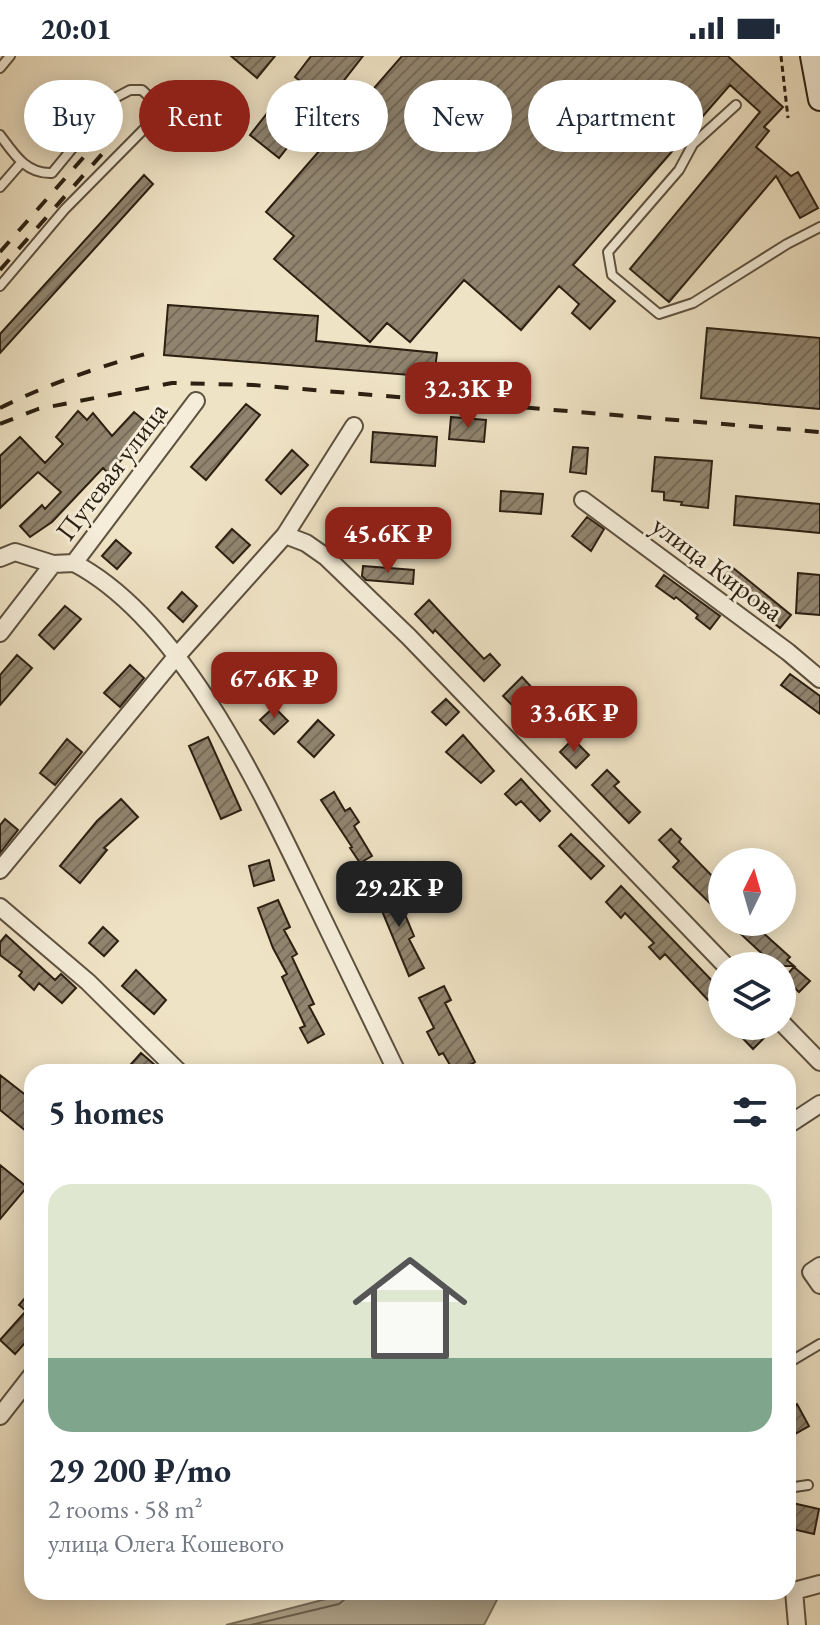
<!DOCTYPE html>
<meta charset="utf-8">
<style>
:root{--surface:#fff;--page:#f6f6f7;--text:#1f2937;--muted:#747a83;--line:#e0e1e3;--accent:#8f2418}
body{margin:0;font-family:"EB Garamond",serif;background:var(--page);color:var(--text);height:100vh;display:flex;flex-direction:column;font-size:30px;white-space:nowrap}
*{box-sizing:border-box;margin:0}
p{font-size:26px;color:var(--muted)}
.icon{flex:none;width:44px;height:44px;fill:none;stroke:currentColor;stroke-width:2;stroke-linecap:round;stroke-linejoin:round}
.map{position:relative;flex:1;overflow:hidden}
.side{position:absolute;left:24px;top:1008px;width:772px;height:536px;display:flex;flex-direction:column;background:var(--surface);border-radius:24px;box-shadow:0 4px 20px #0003}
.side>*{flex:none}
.guide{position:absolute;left:24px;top:24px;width:772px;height:72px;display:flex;gap:16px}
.needle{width:52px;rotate:5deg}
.buttons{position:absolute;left:708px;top:792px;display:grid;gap:16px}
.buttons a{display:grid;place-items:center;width:88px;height:88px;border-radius:50%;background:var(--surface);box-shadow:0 4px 20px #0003;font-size:40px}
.price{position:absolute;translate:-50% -68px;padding:0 18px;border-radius:16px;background:var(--accent);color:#fff;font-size:26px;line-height:52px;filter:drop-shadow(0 2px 4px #0008)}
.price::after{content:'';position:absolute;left:50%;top:48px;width:24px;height:18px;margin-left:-12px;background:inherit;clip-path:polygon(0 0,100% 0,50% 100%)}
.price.current{background:#222;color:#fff}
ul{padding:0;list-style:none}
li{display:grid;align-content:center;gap:16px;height:424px;padding:0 24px}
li+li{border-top:2px solid var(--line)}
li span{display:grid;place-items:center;height:248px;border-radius:24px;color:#555}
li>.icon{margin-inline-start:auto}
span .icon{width:144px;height:144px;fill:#fffc;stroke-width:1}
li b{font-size:34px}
h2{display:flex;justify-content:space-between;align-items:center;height:96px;padding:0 24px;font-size:34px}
.pill{padding:0 28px;border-radius:36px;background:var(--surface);box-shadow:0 4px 20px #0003;font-size:28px;line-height:72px}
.pill.current{background:var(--accent);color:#fff}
.status{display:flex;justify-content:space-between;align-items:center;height:56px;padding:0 40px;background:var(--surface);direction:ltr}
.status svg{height:22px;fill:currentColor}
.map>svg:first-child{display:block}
</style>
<div class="status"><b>20:01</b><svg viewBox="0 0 49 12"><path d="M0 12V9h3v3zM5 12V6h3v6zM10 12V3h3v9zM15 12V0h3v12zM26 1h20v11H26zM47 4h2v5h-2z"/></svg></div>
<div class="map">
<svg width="820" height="1569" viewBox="0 0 820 1569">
<defs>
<pattern id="building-hatch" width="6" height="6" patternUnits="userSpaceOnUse" patternTransform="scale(2)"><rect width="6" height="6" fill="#91856f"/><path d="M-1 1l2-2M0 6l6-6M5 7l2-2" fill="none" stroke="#776c5a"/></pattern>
</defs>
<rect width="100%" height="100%" fill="#efe3c5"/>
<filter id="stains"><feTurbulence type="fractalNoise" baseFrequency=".0025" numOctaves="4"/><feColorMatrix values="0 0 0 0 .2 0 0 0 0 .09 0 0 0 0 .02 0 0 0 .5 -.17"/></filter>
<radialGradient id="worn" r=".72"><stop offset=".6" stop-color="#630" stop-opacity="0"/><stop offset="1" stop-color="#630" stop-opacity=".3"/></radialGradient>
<path fill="#ada188" stroke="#796d59" stroke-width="2" d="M353 1536H501L484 1569H226Z"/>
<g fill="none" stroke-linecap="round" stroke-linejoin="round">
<path stroke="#6c604d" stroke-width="2" d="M251 1569 339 1548 345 1543 346 1536"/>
</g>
<path fill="url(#building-hatch)" stroke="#2c2012" stroke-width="2" d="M231 0H275L257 22Z
M311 0H363L327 46 295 21Z
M402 0H728L783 51 764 71 769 75 756 91 791 120 798 116 818 152 800 162 776 120 669 246 630 213 760 56 730 29 573 209 615 245 590 273 572 257 579 248 559 230 521 274 464 224 410 286 387 267 370 286 274 203 294 180 266 156Z
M269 55 298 78 279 102 250 79Z
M144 119 153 128 0 297V278Z
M168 249 318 260 316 285 437 297 434 321 164 299Z
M707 272 820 282V353L701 342Z
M246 348 260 359 206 424 191 411Z
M78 355 87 364 93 357 112 380 134 356 151 370 109 418 103 412 52 466 30 481 20 470 42 449 45 453 61 436 38 416 0 452V400L20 381 45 407 63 388 56 381Z
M451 361 486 364 484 386 449 383Z
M373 376 437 381 435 410 371 406Z
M573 391 588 392 586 418 570 416Z
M292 394 308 409 281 438 266 424Z
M655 401 712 405 708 452 681 449 682 446 664 444V436L652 435Z
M501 435 543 438 541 458 500 455Z
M736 440 820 448V477L734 469Z
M587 461 604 473 591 495 572 480Z
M232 473 250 489 233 507 216 491Z
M116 484 131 497 117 513 102 500Z
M363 510 414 514 413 528 366 524 362 520Z
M732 511 791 559 780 572 722 524Z
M798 517 820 519V559L796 557Z
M664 519 720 560 710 573 696 562 698 559 676 541 674 543 656 530Z
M182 536 197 550 183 566 168 552Z
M429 544 484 603 490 598 500 609 484 625 435 574 433 577 415 558Z
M65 550 81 563 54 593 39 579Z
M17 599 32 612 0 649V619Z
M130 609 144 622 120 651 104 637Z
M238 610 259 631 244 646 223 624Z
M790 618 820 640V658L781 629Z
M522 621 534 634 515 652 503 640Z
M446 643 459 656 446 669 432 656Z
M274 651 288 665 274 678 260 664Z
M318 664 334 679 314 701 298 686Z
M463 679 494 715 481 727 446 696Z
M208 681 241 754 221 763 189 690Z
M67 683 82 696 55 729 40 717Z
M573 683 589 699 576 712 560 696Z
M607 714 619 726 614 730 640 756 629 767 592 729Z
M521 723 550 755 540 765 521 745 516 749 505 738Z
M334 736 345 755 350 752 359 766 354 770 372 800 360 807 350 792 352 791 321 744Z
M121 743 138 761 104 792 107 794 80 827 60 810 97 765Z
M5 763 18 774 0 797V769Z
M671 773 681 783 679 786 714 822 722 814V859L673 811 679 805 659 784Z
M571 778 604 810 591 823 559 790Z
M269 804 274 824 254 830 249 810Z
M393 830 414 880 409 883 424 912 409 920 375 838Z
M621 830 720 933 708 944 665 898 660 903 649 891 654 887 625 857 621 862 606 846Z
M278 844 290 871 284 874 297 898 292 901 314 948 309 950 324 978 308 987 300 972 305 970 282 921 287 918 273 892 258 852Z
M728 866H770L761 875 790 901 787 904 794 910H775Z
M103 871 118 885 104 900 89 887Z
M6 879 55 924 61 918 76 932 62 947 39 927 34 934 19 920 22 916 0 899V886Z
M794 911 810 925 799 936 784 922Z
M136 914 166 944 154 958 122 930Z
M444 930 451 944 445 947 475 1006 457 1016H454L443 997 439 999 427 976 434 972 419 942Z
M731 970H754L765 981 753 993Z
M141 997 163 1016H124Z
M0 1019 32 1044V1080L0 1054Z
M0 1109 27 1131 0 1163Z
M32 1234V1279L15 1298 0 1284 26 1255 19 1249Z
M797 1348 809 1370 788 1382V1353Z
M788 1446 819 1453 814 1478 788 1472Z"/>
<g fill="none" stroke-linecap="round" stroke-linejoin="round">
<defs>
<path id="service" d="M0 12 10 0
M736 49 693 88 679 114 608 196 612 219 659 258 693 247 787 188 820 171
M0 79C14 98 26 118 52 117L113 43 130 34H142L156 47V56L150 67 65 153 0 230
M0 131 21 107
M788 1307 820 1288
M788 1432 808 1429"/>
<path id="minor" d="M583 444 788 596 820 623
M285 479 306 487 326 501 409 581 726 910
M0 502 15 496 53 508
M74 507C181 563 258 729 309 834 338 895 368 955 397 1016
M0 577 53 508 74 507 196 345
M0 814 175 602 285 479 354 370
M0 851 88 926 179 1016
M782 967 820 1006
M788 1069 820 1048
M820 1210 811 1216 820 1229
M0 1360 32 1319
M797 1569 794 1535 820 1528"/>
<path id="secondary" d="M812 0 820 43"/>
</defs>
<use href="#service" stroke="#5d513f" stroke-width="12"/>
<use href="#minor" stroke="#5d513f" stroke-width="20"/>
<use href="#secondary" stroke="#2c2012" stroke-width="26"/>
<path stroke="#2c2012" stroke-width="3" stroke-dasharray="6 4" stroke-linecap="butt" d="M781 0 788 62"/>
<use href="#service" stroke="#f5edd9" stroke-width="8"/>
<use href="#minor" stroke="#f5edd9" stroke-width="16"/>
<use href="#secondary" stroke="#f5edd9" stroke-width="22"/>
<path stroke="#2c2012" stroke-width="4" stroke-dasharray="14 14" stroke-linecap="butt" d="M0 196 97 86
M0 214 110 89
M0 352C50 327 101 310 156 295
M0 368 38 353 172 327 253 329 820 376"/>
</g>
<g text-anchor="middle" stroke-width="6" stroke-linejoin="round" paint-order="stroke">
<g font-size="28" fill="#2c2012" stroke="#f5edd9">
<text transform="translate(111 415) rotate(-53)" y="10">Путевая улица</text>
<text transform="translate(718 512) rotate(37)" y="10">улица Кирова</text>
</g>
</g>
<rect width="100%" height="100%" filter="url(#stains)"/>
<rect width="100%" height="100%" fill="url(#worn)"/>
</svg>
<div class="buttons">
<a><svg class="needle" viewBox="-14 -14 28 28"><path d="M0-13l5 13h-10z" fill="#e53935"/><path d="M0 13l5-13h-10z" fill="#747a83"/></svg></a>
<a><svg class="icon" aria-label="layers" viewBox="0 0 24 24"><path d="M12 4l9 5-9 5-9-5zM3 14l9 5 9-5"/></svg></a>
</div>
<b class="price" style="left:468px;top:374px">32.3K ₽</b>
<b class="price" style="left:388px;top:519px">45.6K ₽</b>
<b class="price" style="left:274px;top:664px">67.6K ₽</b>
<b class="price" style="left:574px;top:698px">33.6K ₽</b>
<b class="price current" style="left:399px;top:873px">29.2K ₽</b>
<div class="guide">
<a class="pill">Buy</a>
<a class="pill current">Rent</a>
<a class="pill">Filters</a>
<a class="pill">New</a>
<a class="pill">Apartment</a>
</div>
<section class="side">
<h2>5 homes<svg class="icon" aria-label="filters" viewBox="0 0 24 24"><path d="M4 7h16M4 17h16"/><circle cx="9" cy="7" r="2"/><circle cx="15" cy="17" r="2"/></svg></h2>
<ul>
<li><span style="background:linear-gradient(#dfe7d0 70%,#7fa58c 0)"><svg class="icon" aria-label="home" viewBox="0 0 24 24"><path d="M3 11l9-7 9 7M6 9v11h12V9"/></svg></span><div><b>29 200 ₽/mo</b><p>2 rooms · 58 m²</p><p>улица Олега Кошевого</p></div></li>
</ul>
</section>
</div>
